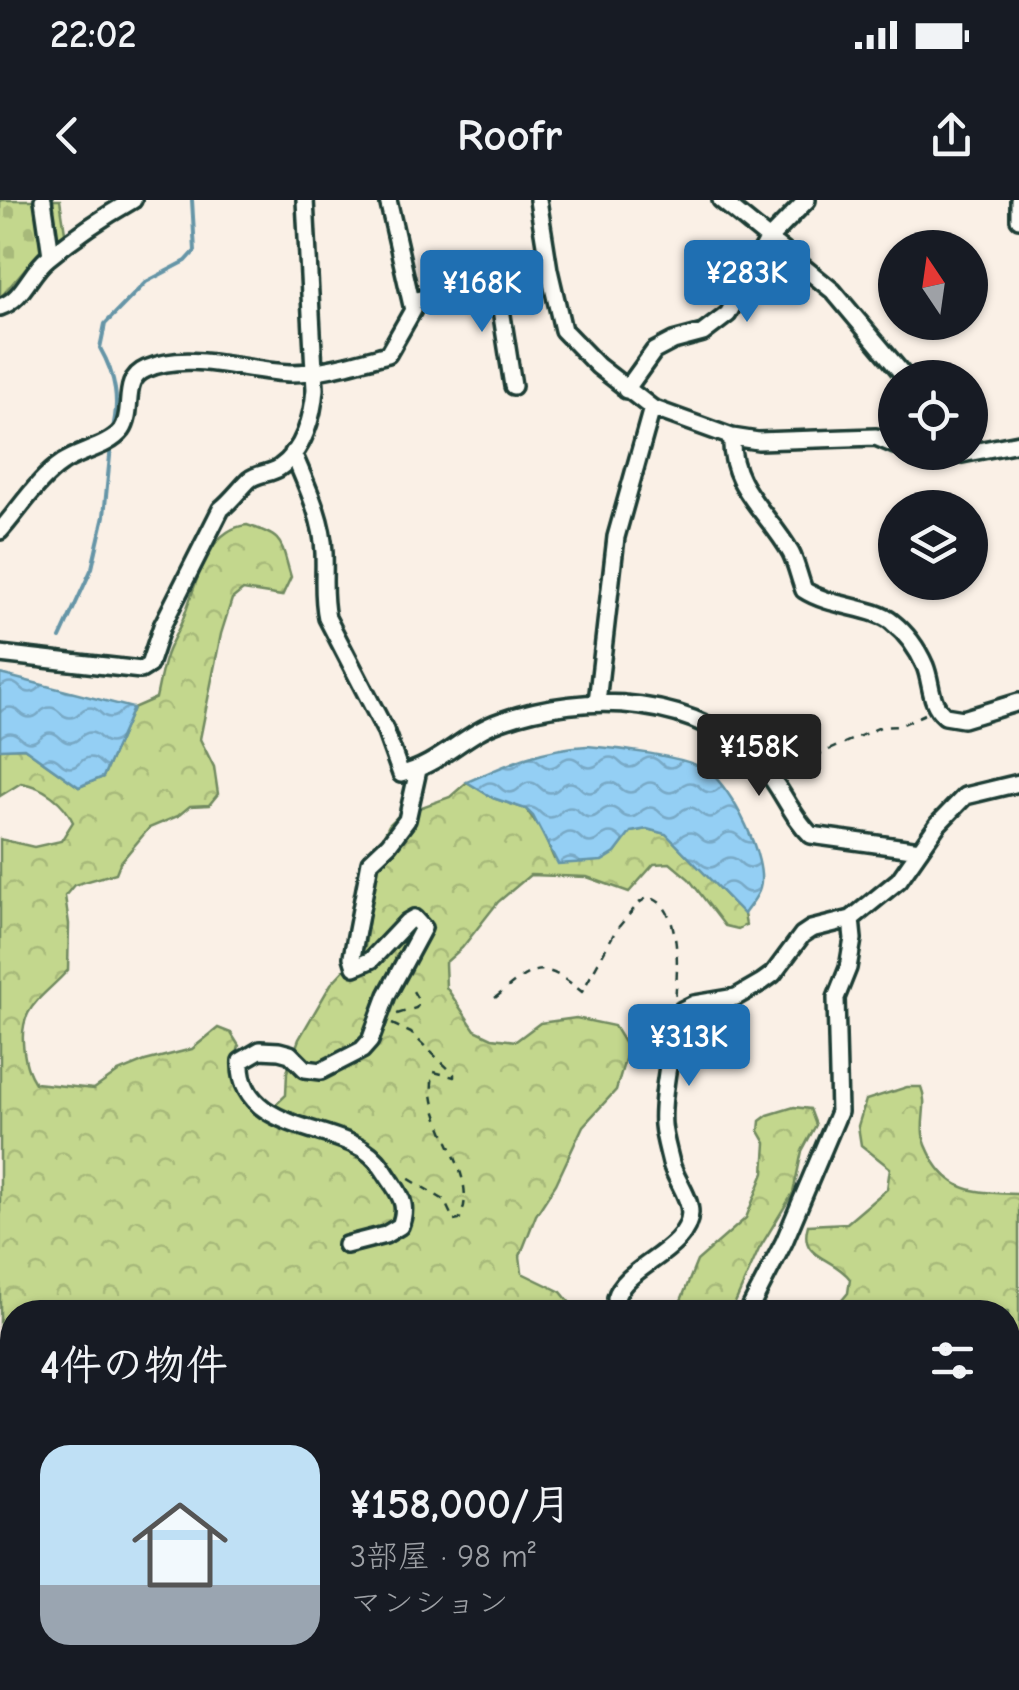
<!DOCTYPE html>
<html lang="ja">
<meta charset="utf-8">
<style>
:root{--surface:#171b24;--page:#242831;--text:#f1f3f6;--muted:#9ea1a6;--line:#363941;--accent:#1f6fb2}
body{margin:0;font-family:"Comic Neue","Klee One",sans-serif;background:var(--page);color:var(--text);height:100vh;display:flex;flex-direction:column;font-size:38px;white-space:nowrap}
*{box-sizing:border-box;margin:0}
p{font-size:32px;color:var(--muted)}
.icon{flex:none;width:55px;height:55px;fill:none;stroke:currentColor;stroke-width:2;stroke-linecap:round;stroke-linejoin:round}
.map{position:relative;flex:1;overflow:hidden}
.panel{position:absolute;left:0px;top:1100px;width:1020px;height:390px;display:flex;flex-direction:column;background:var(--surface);border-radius:40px 40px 0 0;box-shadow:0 2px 8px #0004}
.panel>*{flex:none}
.needle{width:65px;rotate:347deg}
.controls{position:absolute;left:878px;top:30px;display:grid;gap:20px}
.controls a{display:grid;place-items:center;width:110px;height:110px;border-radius:50%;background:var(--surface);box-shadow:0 2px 8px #0004;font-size:50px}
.price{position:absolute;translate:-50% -85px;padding:0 22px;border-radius:10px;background:var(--accent);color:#fff;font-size:32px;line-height:65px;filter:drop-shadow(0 2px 5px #0008)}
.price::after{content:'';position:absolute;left:50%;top:60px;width:30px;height:22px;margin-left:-15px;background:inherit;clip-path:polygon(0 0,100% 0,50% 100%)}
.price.active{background:#222;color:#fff}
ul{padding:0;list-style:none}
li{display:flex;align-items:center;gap:30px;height:250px;padding:0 40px}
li+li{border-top:2px solid var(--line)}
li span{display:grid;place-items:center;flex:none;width:280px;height:200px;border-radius:30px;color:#555}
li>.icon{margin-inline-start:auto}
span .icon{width:120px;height:120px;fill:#fffc;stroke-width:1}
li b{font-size:42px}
h2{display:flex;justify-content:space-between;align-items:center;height:120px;padding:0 40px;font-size:42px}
.status{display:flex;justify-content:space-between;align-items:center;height:70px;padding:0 50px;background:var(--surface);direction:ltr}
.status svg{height:28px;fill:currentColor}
header{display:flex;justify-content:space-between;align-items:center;height:130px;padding:0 40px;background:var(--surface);font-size:45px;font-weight:700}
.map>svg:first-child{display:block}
</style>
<div class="status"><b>22:02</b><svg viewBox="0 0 49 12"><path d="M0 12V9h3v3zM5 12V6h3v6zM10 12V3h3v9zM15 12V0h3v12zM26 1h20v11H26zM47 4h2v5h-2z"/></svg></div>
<header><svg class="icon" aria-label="back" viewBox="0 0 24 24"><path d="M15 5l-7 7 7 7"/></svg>Roofr<svg class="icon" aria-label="share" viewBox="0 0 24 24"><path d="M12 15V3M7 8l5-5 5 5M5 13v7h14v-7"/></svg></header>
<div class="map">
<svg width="1019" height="1490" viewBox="0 0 1019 1490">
<defs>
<pattern id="forest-crowns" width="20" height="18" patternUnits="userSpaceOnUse" patternTransform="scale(2.5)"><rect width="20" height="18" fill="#c3d78d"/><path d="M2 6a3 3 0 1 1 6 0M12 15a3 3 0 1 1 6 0" fill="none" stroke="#a7b97a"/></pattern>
<pattern id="cemetery-stones" width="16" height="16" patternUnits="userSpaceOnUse" patternTransform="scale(2.5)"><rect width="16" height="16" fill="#c3d78d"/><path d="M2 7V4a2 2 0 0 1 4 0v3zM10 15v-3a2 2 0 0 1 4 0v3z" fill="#a7b97a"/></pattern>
<pattern id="water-waves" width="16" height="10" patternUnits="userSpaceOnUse" patternTransform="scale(2.5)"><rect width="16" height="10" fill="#94cff4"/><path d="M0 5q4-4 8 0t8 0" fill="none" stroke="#78a9c6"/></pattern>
</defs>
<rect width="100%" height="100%" fill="#faf0e6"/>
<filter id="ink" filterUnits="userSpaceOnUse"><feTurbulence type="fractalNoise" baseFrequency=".01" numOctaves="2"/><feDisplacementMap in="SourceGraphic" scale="20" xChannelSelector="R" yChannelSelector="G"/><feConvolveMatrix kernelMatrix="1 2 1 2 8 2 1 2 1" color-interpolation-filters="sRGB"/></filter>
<g filter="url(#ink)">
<path fill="url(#forest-crowns)" stroke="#718a60" stroke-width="2.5" d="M247 325C285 337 280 340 291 377L282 396 243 390 232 399 221 434 200 539 214 567 218 594 209 605 190 606 178 616 149 628 120 663 116 673 74 685 65 696 69 724 68 770C41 800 17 807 24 852 26 865 28 872 35 883L94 889 118 872 145 861 192 849 218 828 231 833 239 846C230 879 239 894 262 918L286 895 287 872 299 839 331 784 365 747 378 647 389 625 399 615 450 597 467 582 493 598 526 609 542 631 554 659 615 653 630 632 647 629 666 634 744 714 746 725 738 729 725 726 689 679 670 663 654 664 629 692 587 677 530 675 498 702 462 748 445 763 446 787 475 830 492 838 516 841 540 823 576 818 614 826 628 849 616 890 583 926 556 984 536 1015 520 1056 522 1073 561 1092 575 1109 574 1112H12V1478H1008V1112H832L848 1093 850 1079C833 1056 798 1059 808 1025L847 1023 887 989 890 968 861 945 858 926 866 900 907 887H921C928 903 921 917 923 934 924 944 930 954 935 963 956 996 985 992 1019 994V1490H0V639L34 647 61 641 73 622C64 602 43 586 21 583L0 596V549L24 548 79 587 103 577 133 508 156 498C159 485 161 472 165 459 169 444 179 431 184 416 197 384 206 329 247 325Z
M794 907 810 909 816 925 802 951 793 993 759 1049 731 1112H679L680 1103 697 1061 746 1018 764 973 766 943 759 931 760 921 768 915Z"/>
<path fill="url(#cemetery-stones)" stroke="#718a60" stroke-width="2.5" d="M0 0H60L65 32 61 39 41 50 0 98Z"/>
<path fill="url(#water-waves)" stroke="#6595a7" stroke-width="2.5" d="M0 474 133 508 103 577 79 587 24 548 0 549Z
M587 546C614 548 688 556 708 571 732 588 768 660 760 688 758 697 749 706 744 714L666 634 647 629 631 632 615 653 602 661 558 664 533 616 526 609 493 598 467 582C507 564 543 548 587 546Z"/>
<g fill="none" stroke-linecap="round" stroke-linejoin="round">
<path stroke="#6595a7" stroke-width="4" d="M112 232C120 202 116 176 100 148L105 124 146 82 186 61 195 51 192 0
M60 438 92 368 104 316 111 246"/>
<defs>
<path id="minor" d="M43 0 51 55
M538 0 549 70 563 130 598 166 652 208 732 237 758 241 876 237 895 245
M721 0 833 91 906 178
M1019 0V19
M496 77 513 186
M412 102 479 80 549 70
M0 107C24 99 29 73 48 58 75 36 103 17 133 0
M626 190 654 151 673 141 703 133 728 114 768 40 807 0
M732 237C729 287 769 313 791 353 797 365 799 378 804 390 830 407 875 407 892 422 906 433 918 450 925 466 932 483 929 503 945 516L963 519 1019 502
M915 252 936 259 1019 243
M293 253C306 284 323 319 324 353 325 376 322 395 327 418L385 530 401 574C438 566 465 533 501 521 587 491 699 495 763 567 782 588 791 616 811 635L920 650
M0 331C19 310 38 279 62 263 79 251 109 247 122 230 135 211 120 180 146 169 190 150 246 172 291 173 322 173 358 162 388 154L413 110 388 0
M0 454 141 470 149 465 162 426 221 309C232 300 239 290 249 280 257 273 270 274 279 268 304 251 313 216 315 189L305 0
M597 502 616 337 652 208
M346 1045 385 1035 400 1026C407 1008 403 999 393 984 383 970 379 959 363 949 324 925 238 927 241 861L260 850 279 851 290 854 305 869 321 871 362 850 370 841 387 795 423 728 414 718 407 722 371 760 355 767 352 757 370 662 389 644 407 620 418 570
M616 1098C625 1066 688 1052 690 1013 690 996 675 979 671 963 668 950 664 937 663 925 661 902 672 830 682 810L694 804 736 797 762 782 773 774 802 735 811 729 851 719 899 680 938 624 965 596 1019 583
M748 1112 784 1042 839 912 836 798 848 768 853 739 851 719"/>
</defs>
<use href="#minor" stroke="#1f3d34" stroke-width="22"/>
<path stroke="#1f3d34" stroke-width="2.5" stroke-dasharray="8 8" stroke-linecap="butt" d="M786 570 813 561 822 553 880 527 899 526 925 514
M495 798C533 767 541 758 582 792L616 730 639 703 648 697C682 704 678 771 675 799
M397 814 416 808 420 803 410 786
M392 824 411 833 454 874V877L434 872C419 921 484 973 459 1020L454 1021 444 1000 406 977"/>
<use href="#minor" stroke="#fdfcf7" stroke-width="15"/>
</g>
</g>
</svg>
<div class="controls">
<a><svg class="needle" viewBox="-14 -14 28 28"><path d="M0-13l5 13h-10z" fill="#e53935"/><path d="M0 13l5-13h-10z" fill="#9ea1a6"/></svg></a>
<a><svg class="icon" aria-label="locate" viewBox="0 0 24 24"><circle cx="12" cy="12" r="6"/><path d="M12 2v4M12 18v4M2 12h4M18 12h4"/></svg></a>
<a><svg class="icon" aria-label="layers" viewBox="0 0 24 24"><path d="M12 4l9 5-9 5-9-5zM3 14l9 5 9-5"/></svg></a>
</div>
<b class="price" style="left:747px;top:125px">¥283K</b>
<b class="price" style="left:482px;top:135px">¥168K</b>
<b class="price active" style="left:759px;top:599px">¥158K</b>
<b class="price" style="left:689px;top:889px">¥313K</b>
<section class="panel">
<h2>4件の物件<svg class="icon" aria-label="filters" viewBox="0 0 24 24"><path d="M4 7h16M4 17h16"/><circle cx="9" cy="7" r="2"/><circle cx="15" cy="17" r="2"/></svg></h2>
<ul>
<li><span style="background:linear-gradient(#bfe0f5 70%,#9aa5b1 0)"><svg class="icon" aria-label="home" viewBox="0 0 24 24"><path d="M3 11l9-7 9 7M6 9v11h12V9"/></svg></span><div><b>¥158,000/月</b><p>3部屋 · 98 m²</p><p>マンション</p></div></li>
</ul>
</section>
</div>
